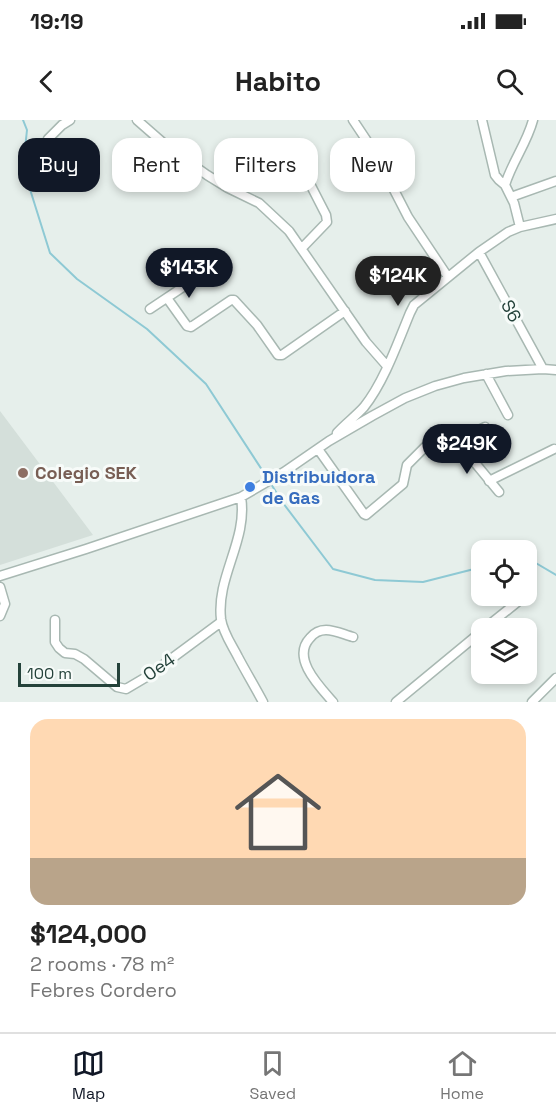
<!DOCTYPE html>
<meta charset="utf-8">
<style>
:root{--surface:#fff;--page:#f6f6f6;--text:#222;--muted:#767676;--line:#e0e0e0;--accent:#111827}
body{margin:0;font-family:"Space Grotesk",sans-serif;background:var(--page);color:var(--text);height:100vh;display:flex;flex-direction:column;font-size:22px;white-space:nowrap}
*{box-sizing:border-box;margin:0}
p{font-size:20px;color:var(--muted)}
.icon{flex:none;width:33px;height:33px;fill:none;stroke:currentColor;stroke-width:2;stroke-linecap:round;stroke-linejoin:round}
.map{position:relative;height:582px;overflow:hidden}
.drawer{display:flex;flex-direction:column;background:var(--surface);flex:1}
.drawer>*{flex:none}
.top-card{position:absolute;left:18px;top:18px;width:520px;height:54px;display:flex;gap:12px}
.controls{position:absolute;left:471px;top:420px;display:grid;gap:12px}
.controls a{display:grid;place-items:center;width:66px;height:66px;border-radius:12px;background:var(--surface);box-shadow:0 3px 9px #0003;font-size:30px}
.scale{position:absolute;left:18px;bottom:15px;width:102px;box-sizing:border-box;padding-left:6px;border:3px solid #24423a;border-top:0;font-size:16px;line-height:21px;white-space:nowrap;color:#24423a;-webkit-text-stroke:4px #f7fbf9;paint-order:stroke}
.price{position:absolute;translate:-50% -51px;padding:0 14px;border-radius:21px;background:var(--accent);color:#fff;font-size:20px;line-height:39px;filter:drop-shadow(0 2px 3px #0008)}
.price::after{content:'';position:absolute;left:50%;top:36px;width:18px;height:14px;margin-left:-9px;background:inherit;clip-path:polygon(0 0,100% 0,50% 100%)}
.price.on{background:#222;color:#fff}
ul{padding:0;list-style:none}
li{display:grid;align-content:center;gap:12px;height:318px;padding:0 30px}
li+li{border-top:2px solid var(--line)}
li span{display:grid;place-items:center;height:186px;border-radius:18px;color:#555}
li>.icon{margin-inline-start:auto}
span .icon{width:108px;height:108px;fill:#fffc;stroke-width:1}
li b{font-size:26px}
.tag{padding:0 21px;border-radius:18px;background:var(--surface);box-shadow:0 3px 9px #0003;font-size:21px;line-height:54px}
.tag.on{background:var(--accent);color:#fff}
.status{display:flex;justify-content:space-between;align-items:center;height:42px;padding:0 30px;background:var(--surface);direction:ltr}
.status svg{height:16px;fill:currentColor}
header{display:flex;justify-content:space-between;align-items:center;height:78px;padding:0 30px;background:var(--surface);font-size:27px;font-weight:800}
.tab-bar{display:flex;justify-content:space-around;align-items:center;height:84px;border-top:2px solid var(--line);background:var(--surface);font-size:16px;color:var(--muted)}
.tab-bar a{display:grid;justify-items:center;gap:3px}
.tab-bar .on{color:var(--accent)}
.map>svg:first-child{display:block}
</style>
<div class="status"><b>19:19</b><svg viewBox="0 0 49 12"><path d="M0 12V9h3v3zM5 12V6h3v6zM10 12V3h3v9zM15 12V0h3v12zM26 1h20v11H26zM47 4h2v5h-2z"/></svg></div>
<header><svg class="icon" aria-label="back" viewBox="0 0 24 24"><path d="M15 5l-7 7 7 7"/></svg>Habito<svg class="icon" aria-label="search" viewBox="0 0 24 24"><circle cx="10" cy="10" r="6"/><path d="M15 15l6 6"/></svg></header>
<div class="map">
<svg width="556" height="582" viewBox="0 0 556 582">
<rect width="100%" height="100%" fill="#e6efeb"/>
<path fill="#d4dfda" d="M0 291 93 415 0 445Z"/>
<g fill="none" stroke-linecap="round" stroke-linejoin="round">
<path stroke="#8ec9d4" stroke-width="2" d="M23 0 27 10 23 47 50 133 77 159 147 209 206 264 268 359
M271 364 283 383 333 449 375 460 423 462 482 447
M526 439H529L556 455"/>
<defs>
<path id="minor" d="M137 0 169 28 207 55 228 68 259 83 289 111 366 222 387 246
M353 0 375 33 408 97 448 157
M482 0 495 55 499 60 505 65
M48 19 62 5 70 0
M511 77 556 61
M520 107 514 83 505 65C512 42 527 23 533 0
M302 128 327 102 326 95 308 60
M479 132 543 249
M167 178 187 206 191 207 231 180H234L257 205 278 235H282L345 191
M150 189 213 147
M486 254 508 295
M337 313C345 304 356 296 364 287 384 262 398 222 410 193L414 185 479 132 508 112 520 107 556 99
M457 321 499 372
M318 329 364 394 366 395 403 364 407 345 431 321 441 314 450 315 457 321 485 307
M489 361 554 329
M241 377C248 420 216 457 221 499 223 513 232 525 238 537 246 552 255 567 263 582
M0 456 86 429 241 377 284 352 329 321 372 296 405 278 435 266 464 258 506 251 543 249 556 250
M0 467 5 484 0 496
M55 500V522L59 528 65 533 75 534 84 539 117 567 126 569 148 556 221 502
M485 508 525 476
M333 582C319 566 291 538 310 518 314 513 320 510 326 510 335 510 345 515 353 517
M396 582 482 511
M532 582 556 558"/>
</defs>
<use href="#minor" stroke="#a8b8b2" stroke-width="11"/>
<use href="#minor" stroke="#fff" stroke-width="8"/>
</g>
<circle fill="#8d6e63" stroke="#f7fbf9" stroke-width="2" cx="23" cy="353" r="6"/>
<circle fill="#3f7fe0" stroke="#f7fbf9" stroke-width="2" cx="250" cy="367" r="6"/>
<g text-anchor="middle" stroke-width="6" stroke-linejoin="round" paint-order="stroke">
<g font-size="18" fill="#24423a" stroke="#f7fbf9">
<text transform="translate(511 191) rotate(61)" y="6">S6</text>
<text transform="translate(159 547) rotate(-35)" y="6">Oe4</text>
</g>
<g font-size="18" font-weight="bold" fill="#785e54" stroke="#f7fbf9" text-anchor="start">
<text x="35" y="359">Colegio SEK</text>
</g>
<g font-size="18" font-weight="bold" fill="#366cbe" stroke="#f7fbf9" text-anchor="start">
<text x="262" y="363">Distribuidora<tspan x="262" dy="21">de Gas</tspan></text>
</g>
</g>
</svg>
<div class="controls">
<a><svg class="icon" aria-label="locate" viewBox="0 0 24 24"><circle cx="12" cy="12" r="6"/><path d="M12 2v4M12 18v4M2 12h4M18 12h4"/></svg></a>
<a><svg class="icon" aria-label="layers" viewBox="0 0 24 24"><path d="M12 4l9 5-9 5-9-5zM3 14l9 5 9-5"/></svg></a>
</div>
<div class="scale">100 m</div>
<b class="price" style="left:189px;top:179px">$143K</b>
<b class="price on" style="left:398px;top:187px">$124K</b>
<b class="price" style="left:467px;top:355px">$249K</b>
<div class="top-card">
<a class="tag on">Buy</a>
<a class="tag">Rent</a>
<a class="tag">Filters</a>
<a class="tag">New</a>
</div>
</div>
<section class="drawer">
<ul>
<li><span style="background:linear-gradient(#ffd9b3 75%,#b9a48a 0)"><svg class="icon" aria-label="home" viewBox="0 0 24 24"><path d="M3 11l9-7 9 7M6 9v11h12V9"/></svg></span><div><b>$124,000</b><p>2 rooms · 78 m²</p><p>Febres Cordero</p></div></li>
</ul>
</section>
<nav class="tab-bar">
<a class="on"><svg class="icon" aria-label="map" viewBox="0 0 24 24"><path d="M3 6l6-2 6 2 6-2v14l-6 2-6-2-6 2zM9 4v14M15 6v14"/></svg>Map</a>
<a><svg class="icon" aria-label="saved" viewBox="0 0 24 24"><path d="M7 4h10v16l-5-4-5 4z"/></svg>Saved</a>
<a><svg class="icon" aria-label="home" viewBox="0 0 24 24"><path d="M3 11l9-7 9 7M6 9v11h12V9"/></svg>Home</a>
</nav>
